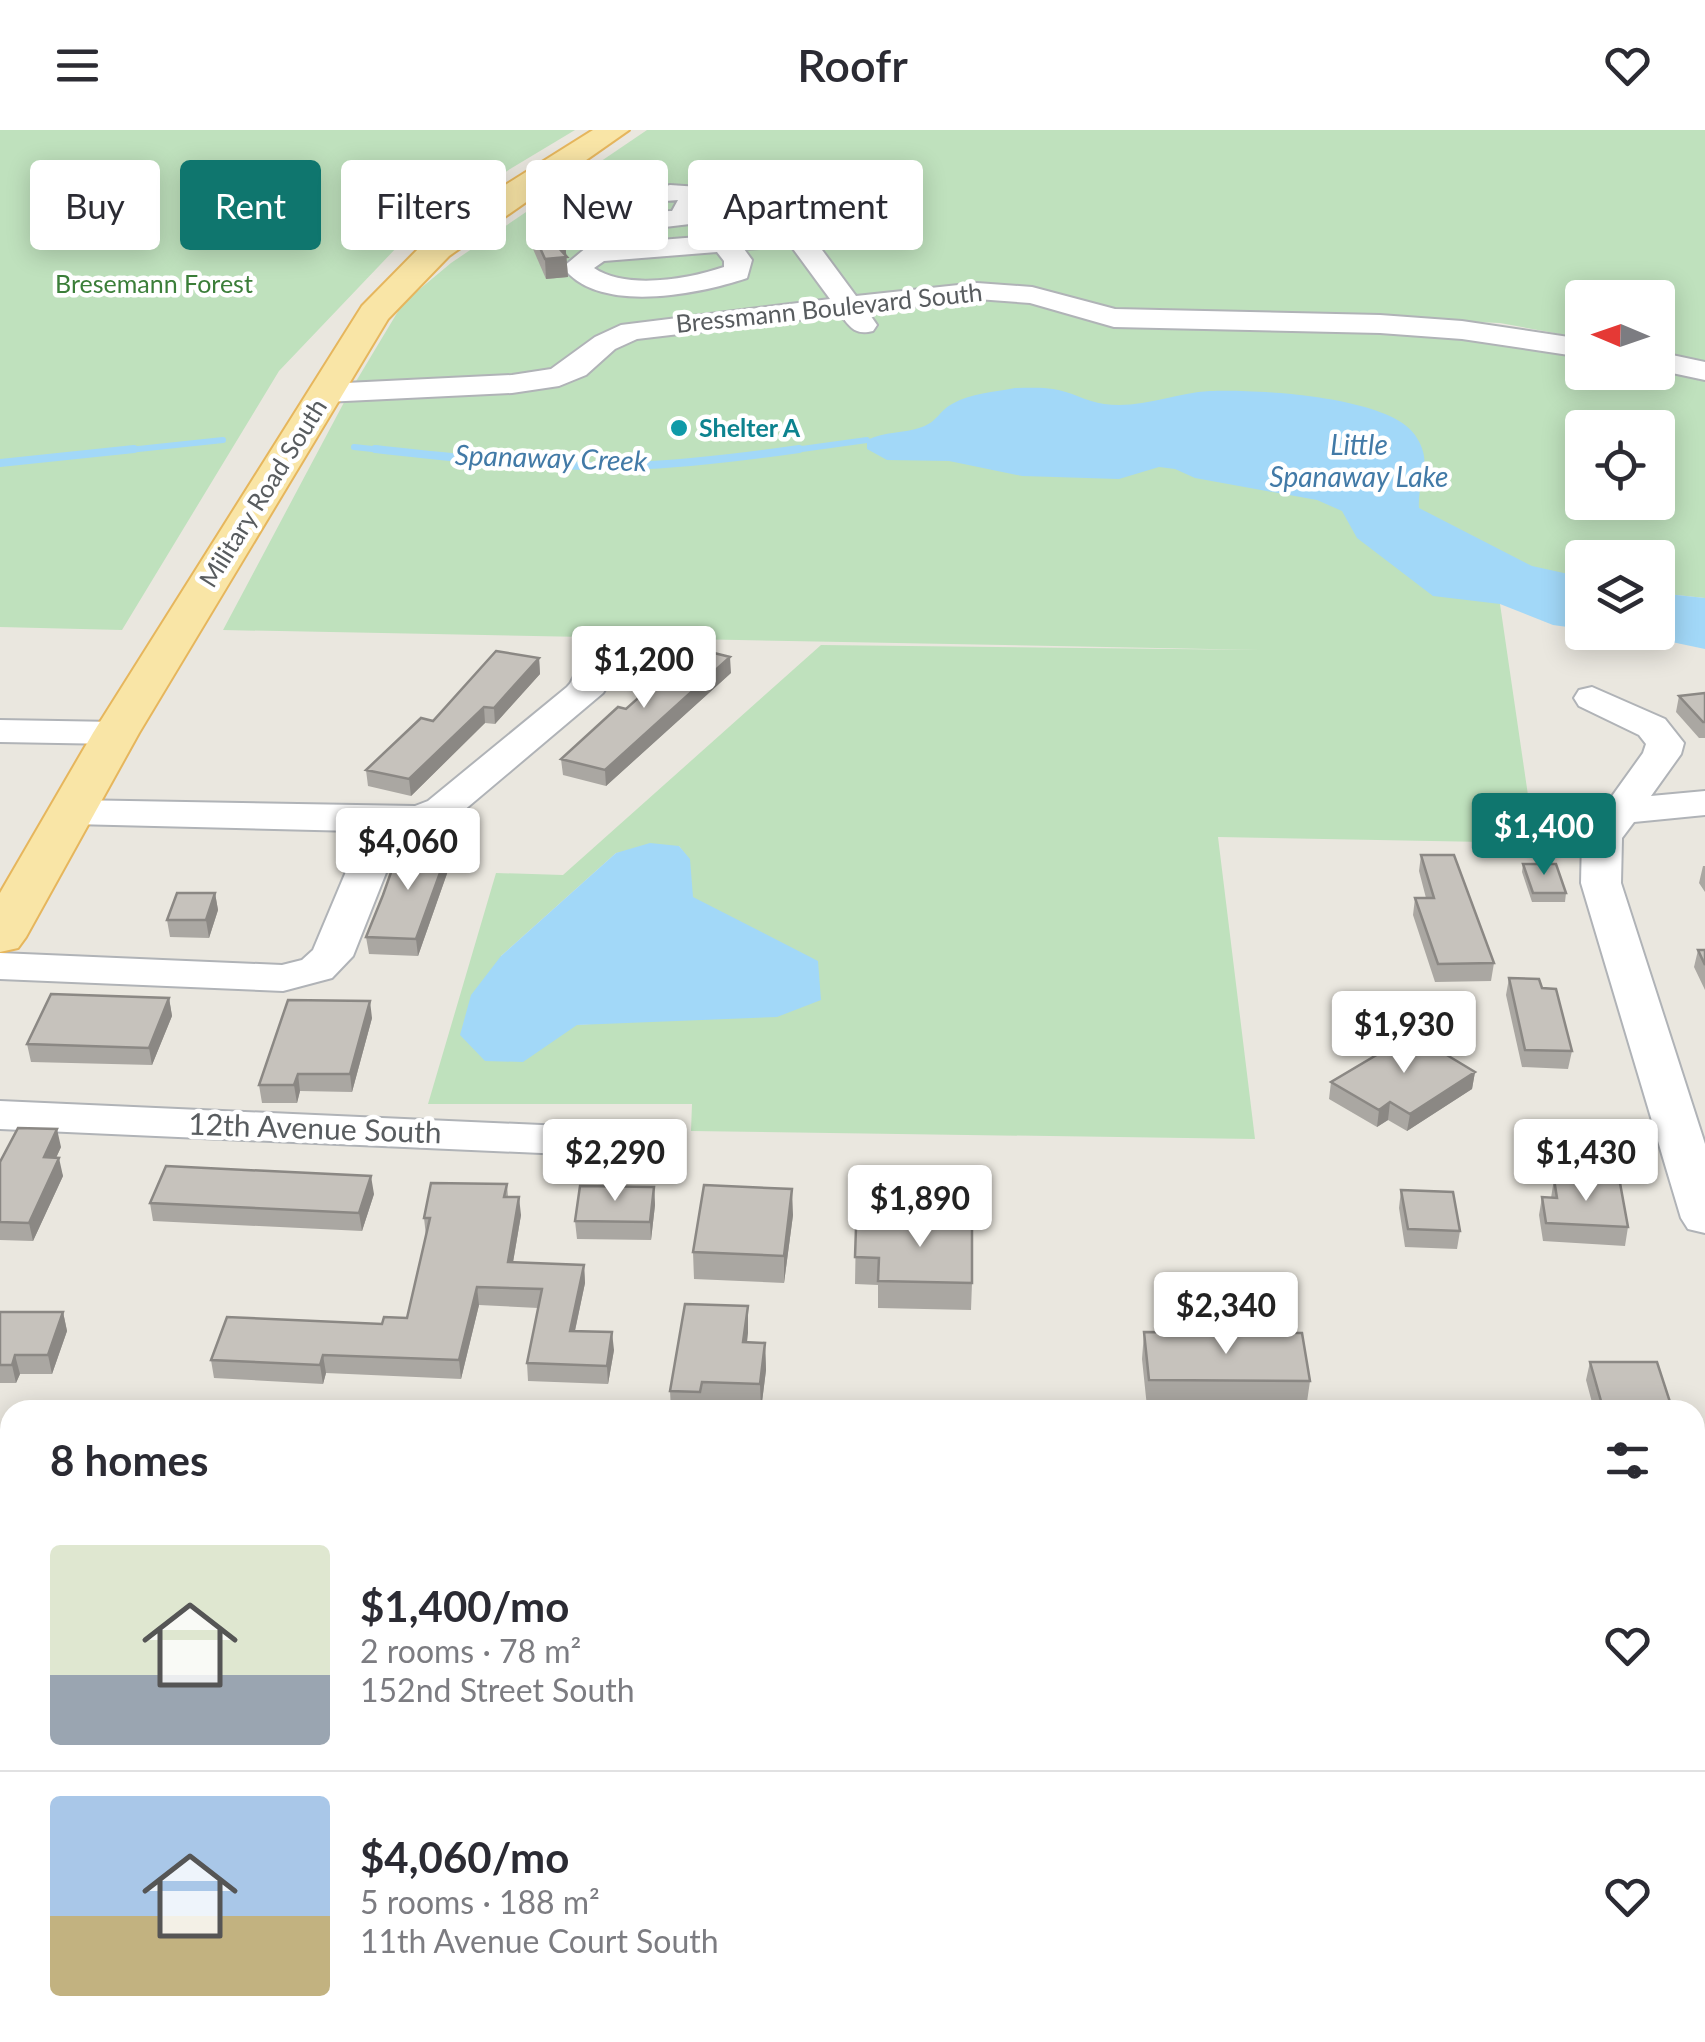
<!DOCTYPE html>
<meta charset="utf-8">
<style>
:root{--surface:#fff;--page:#f2f2f3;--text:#2b2b33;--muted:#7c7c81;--line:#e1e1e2;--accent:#0f766e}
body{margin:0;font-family:Lato,sans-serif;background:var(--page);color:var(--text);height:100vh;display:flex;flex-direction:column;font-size:38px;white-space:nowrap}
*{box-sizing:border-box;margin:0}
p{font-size:32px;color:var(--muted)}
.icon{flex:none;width:55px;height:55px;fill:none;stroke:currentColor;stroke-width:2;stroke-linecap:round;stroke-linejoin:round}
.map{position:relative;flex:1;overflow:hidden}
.sheet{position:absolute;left:0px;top:1270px;width:1705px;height:642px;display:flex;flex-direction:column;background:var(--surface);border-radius:30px 30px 0 0;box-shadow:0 5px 25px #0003}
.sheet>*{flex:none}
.hud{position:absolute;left:30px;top:30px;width:1000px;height:90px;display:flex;gap:20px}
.needle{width:65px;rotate:272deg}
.fabs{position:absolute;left:1565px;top:150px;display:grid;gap:20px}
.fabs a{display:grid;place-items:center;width:110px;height:110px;border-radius:10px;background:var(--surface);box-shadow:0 5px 25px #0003;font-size:50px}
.price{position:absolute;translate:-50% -85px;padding:0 22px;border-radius:10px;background:#fff;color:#222;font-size:32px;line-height:65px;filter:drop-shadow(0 2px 5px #0008)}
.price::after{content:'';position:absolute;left:50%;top:60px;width:30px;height:22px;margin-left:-15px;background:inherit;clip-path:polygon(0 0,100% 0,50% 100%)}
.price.selected{background:var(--accent);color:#fff}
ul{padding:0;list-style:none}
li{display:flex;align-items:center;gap:30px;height:250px;padding:0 50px}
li+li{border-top:2px solid var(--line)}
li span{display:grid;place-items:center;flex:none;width:280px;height:200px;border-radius:10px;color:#555}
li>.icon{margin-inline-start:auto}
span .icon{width:120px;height:120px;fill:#fffc;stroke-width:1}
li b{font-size:42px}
h2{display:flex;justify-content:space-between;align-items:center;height:120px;padding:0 50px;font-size:42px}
.pill{padding:0 35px;border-radius:10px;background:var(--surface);box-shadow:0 5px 25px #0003;font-size:35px;line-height:90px}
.pill.selected{background:var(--accent);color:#fff}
header{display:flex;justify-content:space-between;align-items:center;height:130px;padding:0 50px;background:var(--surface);font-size:45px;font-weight:600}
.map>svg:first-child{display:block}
</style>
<header><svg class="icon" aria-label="menu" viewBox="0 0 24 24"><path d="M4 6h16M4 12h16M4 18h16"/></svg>Roofr<svg class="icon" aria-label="heart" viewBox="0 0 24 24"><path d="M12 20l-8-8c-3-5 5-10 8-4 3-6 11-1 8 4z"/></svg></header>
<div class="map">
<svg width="1705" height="1912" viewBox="0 0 1705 1912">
<rect width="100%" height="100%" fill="#eae7df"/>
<path fill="#bfe1bd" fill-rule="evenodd" d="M0 0H575L419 94 279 241 122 500 0 497Z
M647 0H1705V468L1658 463V428H1582V447L1557 444 1500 474 1535 713 1218 707 1255 1009 691 1001 692 974H428L496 743 563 745 821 515 1261 520 223 500 349 263 403 173 451 133ZM1582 168H1658V242H1582V212L1385 188 1500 193 1582 208ZM1582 298H1658V372H1582ZM679 716C711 753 671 844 659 889L577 895 501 826 616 723Z"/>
<path fill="#a2d8f8" d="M1015 258C1027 258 1041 257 1053 259 1070 261 1087 272 1104 274 1142 279 1173 263 1210 261 1254 259 1389 266 1415 305 1435 334 1417 350 1419 378L1532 436 1582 447V499L1553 495 1500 474 1433 466 1357 408 1342 381 1317 370 1195 348 1175 339 1159 337 1119 349 1022 346 949 331 887 330 867 319V310C885 301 903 304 922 297 937 292 940 280 952 274 971 263 994 262 1015 258Z
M1658 463 1705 468V519L1629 503 1658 502Z
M650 713 679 716 690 729 693 767 818 831 821 870 777 887 577 895 523 932 485 931 460 905 471 865 501 826 616 723Z"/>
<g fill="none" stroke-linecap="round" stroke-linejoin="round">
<path stroke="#a2d8f8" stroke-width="6" d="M354 317 400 322
M110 322 223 310
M780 322 867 310"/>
<path stroke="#a2d8f8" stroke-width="8" d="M375 319C459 328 545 338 630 336 687 334 743 327 799 319
M0 333 134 319"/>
<defs>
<path id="minor" d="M670 55 699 57 705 69 690 94 640 100 603 93 599 87 606 72ZM678 70 672 81 628 82 653 72Z
M798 99 808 101 856 166 977 153 1032 157 1115 179 1380 185 1462 191 1582 209V227L1462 209 1380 203 1114 197 1030 173 977 169 868 182 877 195 873 201C856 205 851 199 841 185L637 209 615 219 586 245 559 256 512 263 325 272 314 269 310 263 314 257 325 254 512 245 551 239 595 207 621 195 830 169 791 116 744 119 752 130 747 148C699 164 598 185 563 137L587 117 597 115ZM717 122 724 131V137C689 149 626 160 594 138L604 131Z
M1658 222 1705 232V250L1658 240Z
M596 513 609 516 614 524 608 555 603 563 456 687 423 699 395 702 73 694 59 690 53 682 59 674 73 670 415 676 428 671 567 557C578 547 575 529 583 516Z
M1592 557 1665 589 1684 613 1681 624 1651 666 1705 661V685L1634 692 1622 708 1621 753 1705 1014V1103L1688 1099 1681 1088 1581 753 1582 708 1643 623 1646 614 1639 605 1579 576 1574 568 1579 560Z
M0 590 116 592 129 595 135 603 129 611 116 614 0 612Z
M373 713 387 716 393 725 353 826 332 848 283 861 0 849V823L282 835 302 830 313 820 353 725 359 716Z
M0 971 630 999 646 1003 653 1013 646 1023 630 1027 0 999Z
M0 1313H10V1351H0Z
M1705 1337V1375L1695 1377V1339Z
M1541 1902H1606L1608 1912H1542Z"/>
<path id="major" d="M593 0H629L449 126 388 189 139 603 26 807 18 818 0 822V763L93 603 362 176 425 112 502 57Z"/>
</defs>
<use href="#minor" stroke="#b0b3b7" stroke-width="4"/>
<use href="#major" stroke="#e6b65d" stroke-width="4"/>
<use href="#minor" fill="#fff" fill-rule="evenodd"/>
<use href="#major" fill="#f9e5a6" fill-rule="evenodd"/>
</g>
<path fill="#aaa7a2" d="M532 100 565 110 568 147 546 149 533 119Z
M539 528 540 544 495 594 485 593 411 666 368 656 366 640 433 591Z
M731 543 606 656 563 645 561 629 626 579Z
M1705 563V608H1699L1676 582 1679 566Z
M449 718 450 735 418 826 369 824 366 807Z
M1421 725 1494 833 1491 851 1435 852 1413 785 1415 768H1426L1419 741Z
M1523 734 1566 763 1565 772H1532L1522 742Z
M1703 736H1705V762L1699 753Z
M215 763 218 780 209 808 170 807 167 790Z
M1698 820H1705V860L1694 837Z
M1509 848 1542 858 1572 921 1568 939 1522 937 1506 865Z
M169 868 172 886 152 935 31 932 27 914Z
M372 888 352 962 300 961 297 973H262L259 955Z
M1475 942 1472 959 1407 1001 1388 990 1377 997 1329 969 1331 952Z
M61 1017 56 1028 63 1046 33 1111 0 1110V1032Z
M1554 1049 1628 1097 1625 1116 1543 1111 1539 1085 1542 1067 1551 1068Z
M507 1054 508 1067 521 1085 513 1132 584 1135 585 1153 575 1201 614 1220 608 1254 528 1251 527 1233 538 1178 479 1175 461 1249 326 1243 323 1254 214 1248 211 1230 407 1188 426 1106 424 1088Z
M654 1057 655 1075 651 1110 577 1109 575 1091Z
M1401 1060 1460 1101 1457 1119 1405 1117 1399 1078Z
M374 1064 362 1101 153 1091 150 1073Z
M793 1085 784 1153 694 1149 693 1122Z
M856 1098 972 1153 971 1180 878 1178V1155L855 1154Z
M748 1176 747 1212 765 1213 766 1240 761 1280H671L670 1261Z
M0 1182H63L67 1201 52 1244H20L16 1253H0Z
M1144 1202 1310 1251 1306 1279 1147 1277 1142 1229Z
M1590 1232 1670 1272 1668 1280H1594L1586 1250Z
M0 1398H10V1555H0Z
M1695 1424H1705V1667H1695Z
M1695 1697 1705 1698V1813H1695Z
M1377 1902H1456L1457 1912H1377Z"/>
<path fill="#8b8884" d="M565 110 568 147 546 149 545 129Z
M730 527 731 543 606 656 605 640Z
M539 528 540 544 495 594 494 578Z
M484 577 485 593 411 666 409 649Z
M449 718 450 735 418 826 416 809Z
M215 763 218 780 209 808 206 790Z
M169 868 172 886 152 935 149 918Z
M370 871 372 888 352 962 350 944Z
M1475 942 1472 959 1407 1001 1410 984Z
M298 944 300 961 297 973 294 955Z
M1390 972 1388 990 1377 997 1379 980Z
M57 999 61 1017 48 1045 44 1027Z
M59 1028 63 1046 33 1111 29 1093Z
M371 1046 374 1064 362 1101 359 1083Z
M654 1057 655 1075 651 1110 650 1092Z
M792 1059 793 1085 784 1153V1126Z
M519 1067 521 1085 510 1150 508 1132Z
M584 1135 585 1153 571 1219 570 1201Z
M477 1157 479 1175 461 1249 459 1230Z
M748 1176V1203L744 1239 743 1212Z
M63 1182 67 1201 52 1244 48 1225Z
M612 1202 614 1220 608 1254 607 1236Z
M765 1213 766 1240 761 1280 760 1254Z
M15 1225 20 1244 16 1253 12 1235Z
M323 1225 326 1243 323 1254 320 1235Z
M186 1902H188L190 1912H183Z"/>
<path fill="#c6c2bc" stroke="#8b8884" stroke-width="2.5" d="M559 97 565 110 558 117 567 127 545 129 532 100Z
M694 518 730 527 605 640 561 629 618 577 626 579Z
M496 521 539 528 494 578 484 577 409 649 366 640 421 588 433 591Z
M1705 563V592H1703L1679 566Z
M400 717 449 718 416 809 366 807 383 765Z
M1421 725H1454L1494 833 1438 834 1415 768H1434Z
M1523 734H1556L1566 763H1533Z
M177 763H215L206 790H167Z
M1698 820H1705V835Z
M1509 848 1539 849 1542 858 1556 859 1572 921 1525 920Z
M51 864 169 868 149 918 27 914Z
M288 870 370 871 350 944H298L294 955H259Z
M1412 904 1475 942 1410 984 1390 972 1379 980 1331 952Z
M18 998 57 999 44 1027 59 1028 29 1093 0 1092V1032Z
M166 1036 371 1046 359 1083 150 1073Z
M1554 1049 1620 1053 1628 1097 1546 1093 1542 1067 1557 1068Z
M431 1053 507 1054 504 1067H519L508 1132 584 1135 570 1201 612 1202 607 1236 527 1233 542 1159 477 1157 459 1230 323 1225 320 1235 211 1230 227 1187 382 1194 384 1187 407 1188 430 1088H424Z
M704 1055 792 1059 784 1126 693 1122Z
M580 1056 654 1057 650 1092 575 1091Z
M1401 1060 1453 1062 1460 1101 1408 1099Z
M894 1087 972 1089V1153L878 1151 879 1128 855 1127 856 1098H894Z
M685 1174 748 1176 743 1212 765 1213 760 1254 702 1252 700 1262 670 1261Z
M0 1182H63L48 1225H15L12 1235H0Z
M1144 1202 1302 1203 1310 1251 1149 1250Z
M1590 1232H1657L1670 1272 1601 1271Z
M0 1398H10V1527H0Z
M1695 1424H1705V1639H1695Z
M1695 1697 1705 1698V1794H1697L1695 1785Z
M69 1902H186L183 1912H66Z
M1382 1902H1456L1457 1912H1384Z"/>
<circle fill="#0f9aa8" stroke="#fff" stroke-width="4" cx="679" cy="298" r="10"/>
<g text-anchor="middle" stroke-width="9" stroke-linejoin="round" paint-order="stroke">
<g font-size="25" fill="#3b7e39" stroke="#fff">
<text x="154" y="163">Bresemann Forest</text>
</g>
<g font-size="25" fill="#585c5f" stroke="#fff">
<text transform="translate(829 178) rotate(-6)" y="9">Bressmann Boulevard South</text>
<text transform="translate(263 363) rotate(-58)" y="9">Military Road South</text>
</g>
<g font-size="25" font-weight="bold" fill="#0d838f" stroke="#fff" text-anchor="start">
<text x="699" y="307">Shelter A</text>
</g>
<g font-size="28" font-style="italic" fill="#427aa7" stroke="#fff">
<text x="1359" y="325">Little<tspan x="1359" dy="32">Spanaway Lake</tspan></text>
<text transform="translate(551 328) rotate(2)" y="10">Spanaway Creek</text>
</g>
<g font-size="30" fill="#585c5f" stroke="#fff">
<text transform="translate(315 999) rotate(2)" y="10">12th Avenue South</text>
</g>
</g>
</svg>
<div class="fabs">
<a><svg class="needle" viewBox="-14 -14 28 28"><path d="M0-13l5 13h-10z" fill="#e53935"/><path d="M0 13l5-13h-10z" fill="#7c7c81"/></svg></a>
<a><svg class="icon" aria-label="locate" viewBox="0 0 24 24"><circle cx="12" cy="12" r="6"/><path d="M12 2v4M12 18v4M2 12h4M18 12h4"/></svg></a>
<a><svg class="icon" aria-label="layers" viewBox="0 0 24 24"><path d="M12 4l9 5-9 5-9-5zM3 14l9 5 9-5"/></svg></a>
</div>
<b class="price" style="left:644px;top:581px">$1,200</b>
<b class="price selected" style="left:1544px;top:748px">$1,400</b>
<b class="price" style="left:408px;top:763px">$4,060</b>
<b class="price" style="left:1404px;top:946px">$1,930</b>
<b class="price" style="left:615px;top:1074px">$2,290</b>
<b class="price" style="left:1586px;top:1074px">$1,430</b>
<b class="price" style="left:920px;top:1120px">$1,890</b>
<b class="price" style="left:1226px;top:1227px">$2,340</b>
<div class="hud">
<a class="pill">Buy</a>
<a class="pill selected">Rent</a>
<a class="pill">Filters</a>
<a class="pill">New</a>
<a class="pill">Apartment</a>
</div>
<section class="sheet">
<h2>8 homes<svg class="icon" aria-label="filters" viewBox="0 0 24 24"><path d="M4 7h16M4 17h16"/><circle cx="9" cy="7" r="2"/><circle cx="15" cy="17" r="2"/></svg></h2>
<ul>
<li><span style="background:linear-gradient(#dfe7d0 65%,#9aa5b1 0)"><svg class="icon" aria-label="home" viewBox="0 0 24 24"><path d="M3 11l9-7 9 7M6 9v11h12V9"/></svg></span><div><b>$1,400/mo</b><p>2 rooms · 78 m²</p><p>152nd Street South</p></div><svg class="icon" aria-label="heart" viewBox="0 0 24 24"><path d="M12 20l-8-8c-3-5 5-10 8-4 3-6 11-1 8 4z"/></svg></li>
<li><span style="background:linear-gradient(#a9c7e8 60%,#c2b280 0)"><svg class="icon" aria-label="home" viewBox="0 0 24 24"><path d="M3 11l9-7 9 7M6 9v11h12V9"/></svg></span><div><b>$4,060/mo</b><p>5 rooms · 188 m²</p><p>11th Avenue Court South</p></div><svg class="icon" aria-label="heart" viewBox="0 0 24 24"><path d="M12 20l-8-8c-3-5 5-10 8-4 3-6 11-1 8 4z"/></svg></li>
</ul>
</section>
</div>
